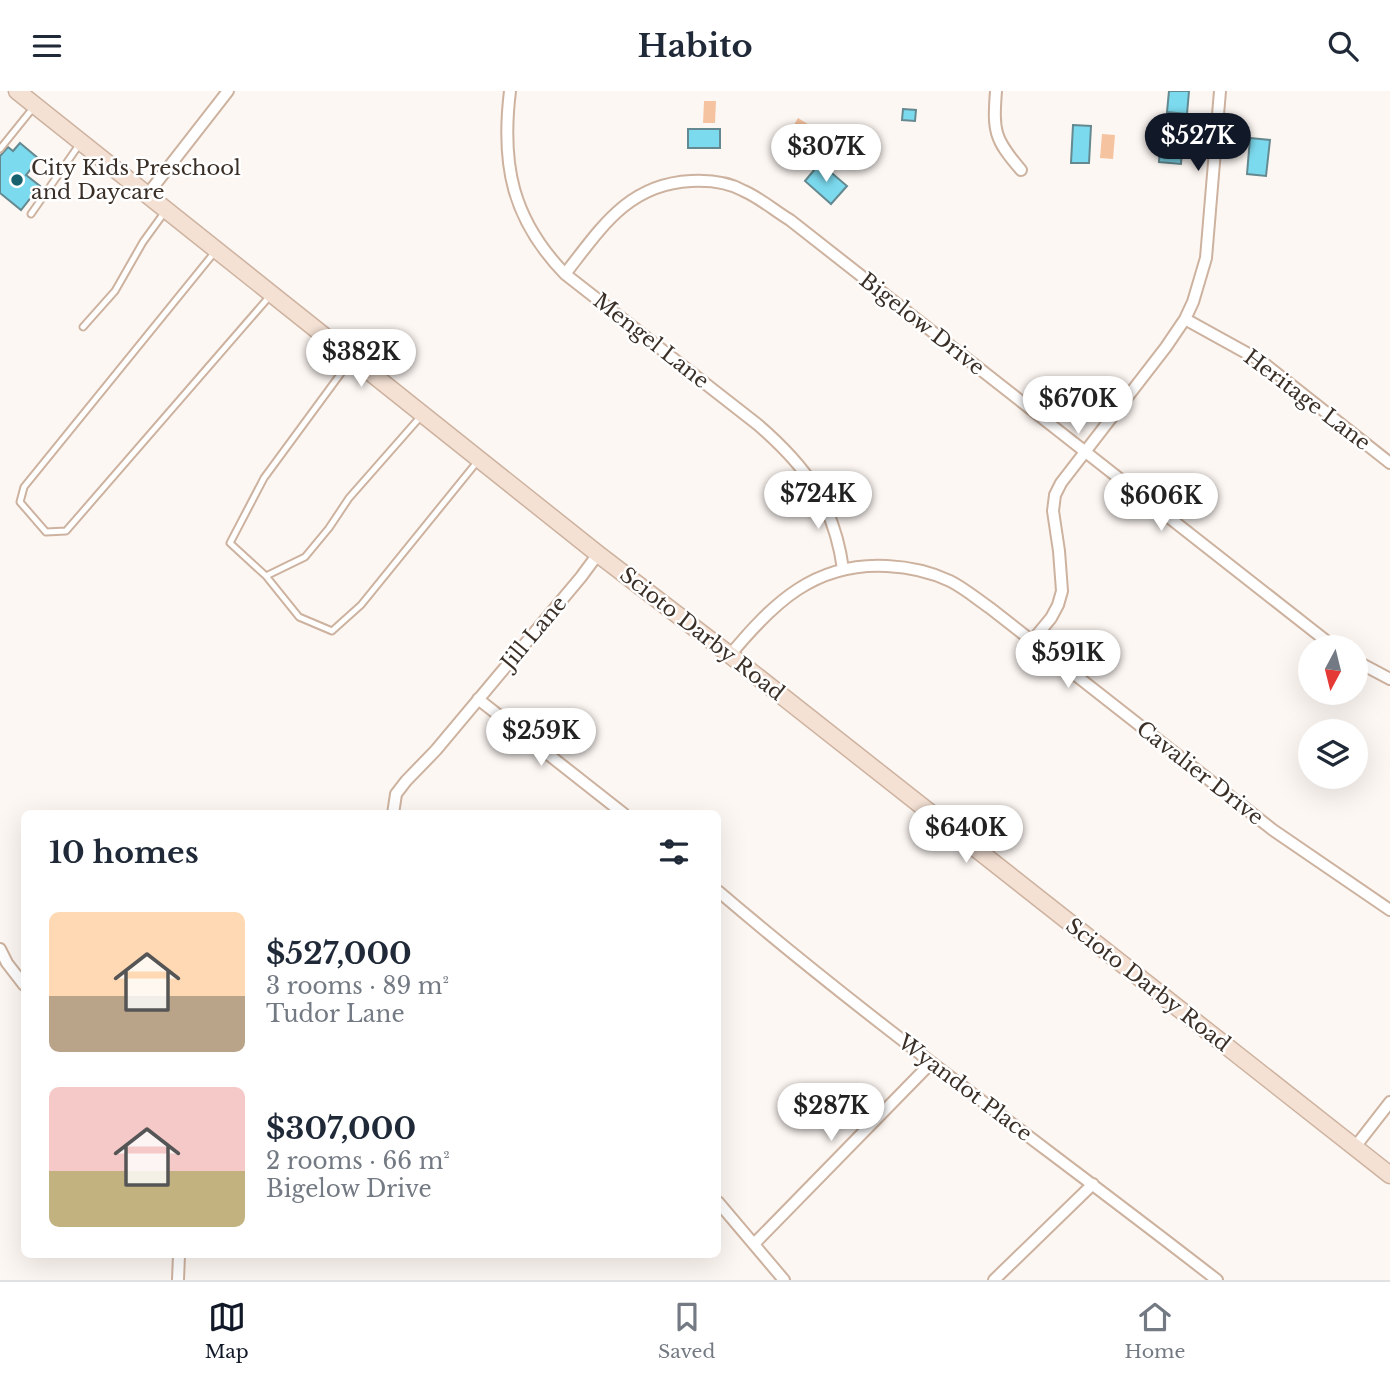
<!DOCTYPE html>
<meta charset="utf-8">
<style>
:root{--surface:#fff;--page:#f2f2f3;--text:#1f2937;--muted:#747a83;--line:#e0e1e3;--accent:#111827}
body{margin:0;font-family:"Libre Baskerville",serif;background:var(--page);color:var(--text);height:100vh;display:flex;flex-direction:column;font-size:26px;white-space:nowrap}
*{box-sizing:border-box;margin:0}
p{font-size:23px;color:var(--muted)}
.icon{flex:none;width:38px;height:38px;fill:none;stroke:currentColor;stroke-width:2;stroke-linecap:round;stroke-linejoin:round}
.map{position:relative;flex:1;overflow:hidden}
.details{position:absolute;left:21px;top:719px;width:700px;height:448px;display:flex;flex-direction:column;background:var(--surface);border-radius:10px;box-shadow:0 7px 28px #0002}
.details>*{flex:none}
.needle{width:46px;rotate:187deg}
.fabs{position:absolute;left:1298px;top:544px;display:grid;gap:14px}
.fabs a{display:grid;place-items:center;width:70px;height:70px;border-radius:50%;background:var(--surface);box-shadow:0 7px 28px #0002;font-size:35px}
.price{position:absolute;translate:-50% -60px;padding:0 16px;border-radius:24px;background:#fff;color:#222;font-size:23px;line-height:46px;filter:drop-shadow(0 2px 4px #0008)}
.price::after{content:'';position:absolute;left:50%;top:42px;width:21px;height:16px;margin-left:-10px;background:inherit;clip-path:polygon(0 0,100% 0,50% 100%)}
.price.selected{background:var(--accent);color:#fff}
ul{padding:0;list-style:none}
li{display:flex;align-items:center;gap:21px;height:175px;padding:0 28px}
li span{display:grid;place-items:center;flex:none;width:196px;height:140px;border-radius:10px;color:#555}
li>.icon{margin-inline-start:auto}
span .icon{width:84px;height:84px;fill:#fffc;stroke-width:1}
li b{font-size:30px}
h2{display:flex;justify-content:space-between;align-items:center;height:84px;padding:0 28px;font-size:30px}
header{display:flex;justify-content:space-between;align-items:center;height:91px;padding:0 28px;background:var(--surface);font-size:32px;font-weight:700}
.tabs{display:flex;justify-content:space-around;align-items:center;height:98px;border-top:2px solid var(--line);background:var(--surface);font-size:19px;color:var(--muted)}
.tabs a{display:grid;justify-items:center;gap:4px}
.tabs .selected{color:var(--accent)}
.map>svg:first-child{display:block}
</style>
<header><svg class="icon" aria-label="menu" viewBox="0 0 24 24"><path d="M4 6h16M4 12h16M4 18h16"/></svg>Habito<svg class="icon" aria-label="search" viewBox="0 0 24 24"><circle cx="10" cy="10" r="6"/><path d="M15 15l6 6"/></svg></header>
<div class="map">
<svg width="1390" height="1189" viewBox="0 0 1390 1189">
<rect width="100%" height="100%" fill="#fdf7f3"/>
<path fill="#f6c3a0" d="M704 10H716L715 32H703Z
M798 27 819 40 813 49 792 37Z
M1102 43 1115 44 1113 68 1100 67Z"/>
<path fill="#7cdaee" stroke="#658990" stroke-width="2" d="M1169 0H1189L1187 23 1167 21Z
M903 18 916 19 915 30 902 29Z
M1073 34 1091 35 1089 72H1071Z
M688 38H720V57H688Z
M1161 42 1183 43 1181 73 1159 71Z
M1250 47 1270 49 1266 85 1247 83Z
M20 52 39 68 26 84 40 95 21 119 0 102V65L8 56 13 60Z
M820 72 847 95 831 113 805 90Z"/>
<g fill="none" stroke-linecap="round" stroke-linejoin="round">
<defs>
<path id="lane" d="M0 58 33 17
M31 123 79 54
M214 162 24 396 20 411 46 441 66 440 269 206
M83 236 115 200 143 151 164 122
M350 270 264 387 230 452 266 485 305 466 329 437 349 407 422 324
M266 485 299 526 332 540 361 514 477 371"/>
<path id="street" d="M510 0C501 74 512 128 565 183L757 333C806 375 834 413 843 478
M996 0C993 40 994 48 1021 79
M147 104 228 0
M565 183C601 137 628 93 691 90 710 89 728 91 744 100 760 107 775 120 790 129L1334 556
M1185 228 1261 270 1390 372
M1032 550 1051 527 1058 514 1062 500 1059 460 1053 420 1055 404 1061 392 1166 256 1185 228 1193 211 1206 167 1220 0
M730 564C773 512 815 471 887 475 908 476 931 481 950 490 964 497 977 508 990 517L1273 739 1390 819
M1356 570 1390 588
M478 608 624 723
M393 723 396 703 406 690 436 659 581 486 598 463
M718 800C878 937 1050 1059 1217 1189
M0 858 7 872 24 894
M1355 1056 1390 1011
M718 1111 784 1189
M754 1153 931 972
M178 1189 179 1164
M994 1189 1093 1093"/>
<path id="secondary" d="M17 0 598 463 730 564 1390 1084"/>
</defs>
<use href="#lane" stroke="#cdb29f" stroke-width="9"/>
<use href="#street" stroke="#cdb29f" stroke-width="14"/>
<use href="#secondary" stroke="#cdb29f" stroke-width="19"/>
<use href="#lane" stroke="#fff" stroke-width="5"/>
<use href="#street" stroke="#fff" stroke-width="10"/>
<use href="#secondary" stroke="#f4e1d4" stroke-width="16"/>
</g>
<circle fill="#18626f" stroke="#fff" stroke-width="2.5" cx="17" cy="89" r="7"/>
<g text-anchor="middle" stroke-width="5" stroke-linejoin="round" paint-order="stroke">
<g font-size="21" fill="#3b3028" stroke="#fff" text-anchor="start">
<text x="31" y="84">City Kids Preschool<tspan x="31" dy="24">and Daycare</tspan></text>
</g>
<g font-size="21" fill="#3b3028" stroke="#fff">
<text transform="translate(922 233) rotate(38)" y="7">Bigelow Drive</text>
<text transform="translate(651 250) rotate(38)" y="7">Mengel Lane</text>
<text transform="translate(1307 309) rotate(37)" y="7">Heritage Lane</text>
<text transform="translate(534 542) rotate(-50)" y="7">Jill Lane</text>
<text transform="translate(702 543) rotate(38)" y="7">Scioto Darby Road</text>
<text transform="translate(1200 682) rotate(38)" y="7">Cavalier Drive</text>
<text transform="translate(1148 894) rotate(38)" y="7">Scioto Darby Road</text>
<text transform="translate(965 997) rotate(37)" y="7">Wyandot Place</text>
</g>
</g>
</svg>
<div class="fabs">
<a><svg class="needle" viewBox="-14 -14 28 28"><path d="M0-13l5 13h-10z" fill="#e53935"/><path d="M0 13l5-13h-10z" fill="#747a83"/></svg></a>
<a><svg class="icon" aria-label="layers" viewBox="0 0 24 24"><path d="M12 4l9 5-9 5-9-5zM3 14l9 5 9-5"/></svg></a>
</div>
<b class="price selected" style="left:1198px;top:82px">$527K</b>
<b class="price" style="left:826px;top:93px">$307K</b>
<b class="price" style="left:361px;top:298px">$382K</b>
<b class="price" style="left:1078px;top:345px">$670K</b>
<b class="price" style="left:818px;top:440px">$724K</b>
<b class="price" style="left:1161px;top:442px">$606K</b>
<b class="price" style="left:1068px;top:599px">$591K</b>
<b class="price" style="left:541px;top:677px">$259K</b>
<b class="price" style="left:966px;top:774px">$640K</b>
<b class="price" style="left:831px;top:1052px">$287K</b>
<section class="details">
<h2>10 homes<svg class="icon" aria-label="filters" viewBox="0 0 24 24"><path d="M4 7h16M4 17h16"/><circle cx="9" cy="7" r="2"/><circle cx="15" cy="17" r="2"/></svg></h2>
<ul>
<li><span style="background:linear-gradient(#ffd9b3 60%,#b9a48a 0)"><svg class="icon" aria-label="home" viewBox="0 0 24 24"><path d="M3 11l9-7 9 7M6 9v11h12V9"/></svg></span><div><b>$527,000</b><p>3 rooms · 89 m²</p><p>Tudor Lane</p></div></li>
<li><span style="background:linear-gradient(#f6c9c9 60%,#c2b280 0)"><svg class="icon" aria-label="home" viewBox="0 0 24 24"><path d="M3 11l9-7 9 7M6 9v11h12V9"/></svg></span><div><b>$307,000</b><p>2 rooms · 66 m²</p><p>Bigelow Drive</p></div></li>
</ul>
</section>
</div>
<nav class="tabs">
<a class="selected"><svg class="icon" aria-label="map" viewBox="0 0 24 24"><path d="M3 6l6-2 6 2 6-2v14l-6 2-6-2-6 2zM9 4v14M15 6v14"/></svg>Map</a>
<a><svg class="icon" aria-label="saved" viewBox="0 0 24 24"><path d="M7 4h10v16l-5-4-5 4z"/></svg>Saved</a>
<a><svg class="icon" aria-label="home" viewBox="0 0 24 24"><path d="M3 11l9-7 9 7M6 9v11h12V9"/></svg>Home</a>
</nav>
